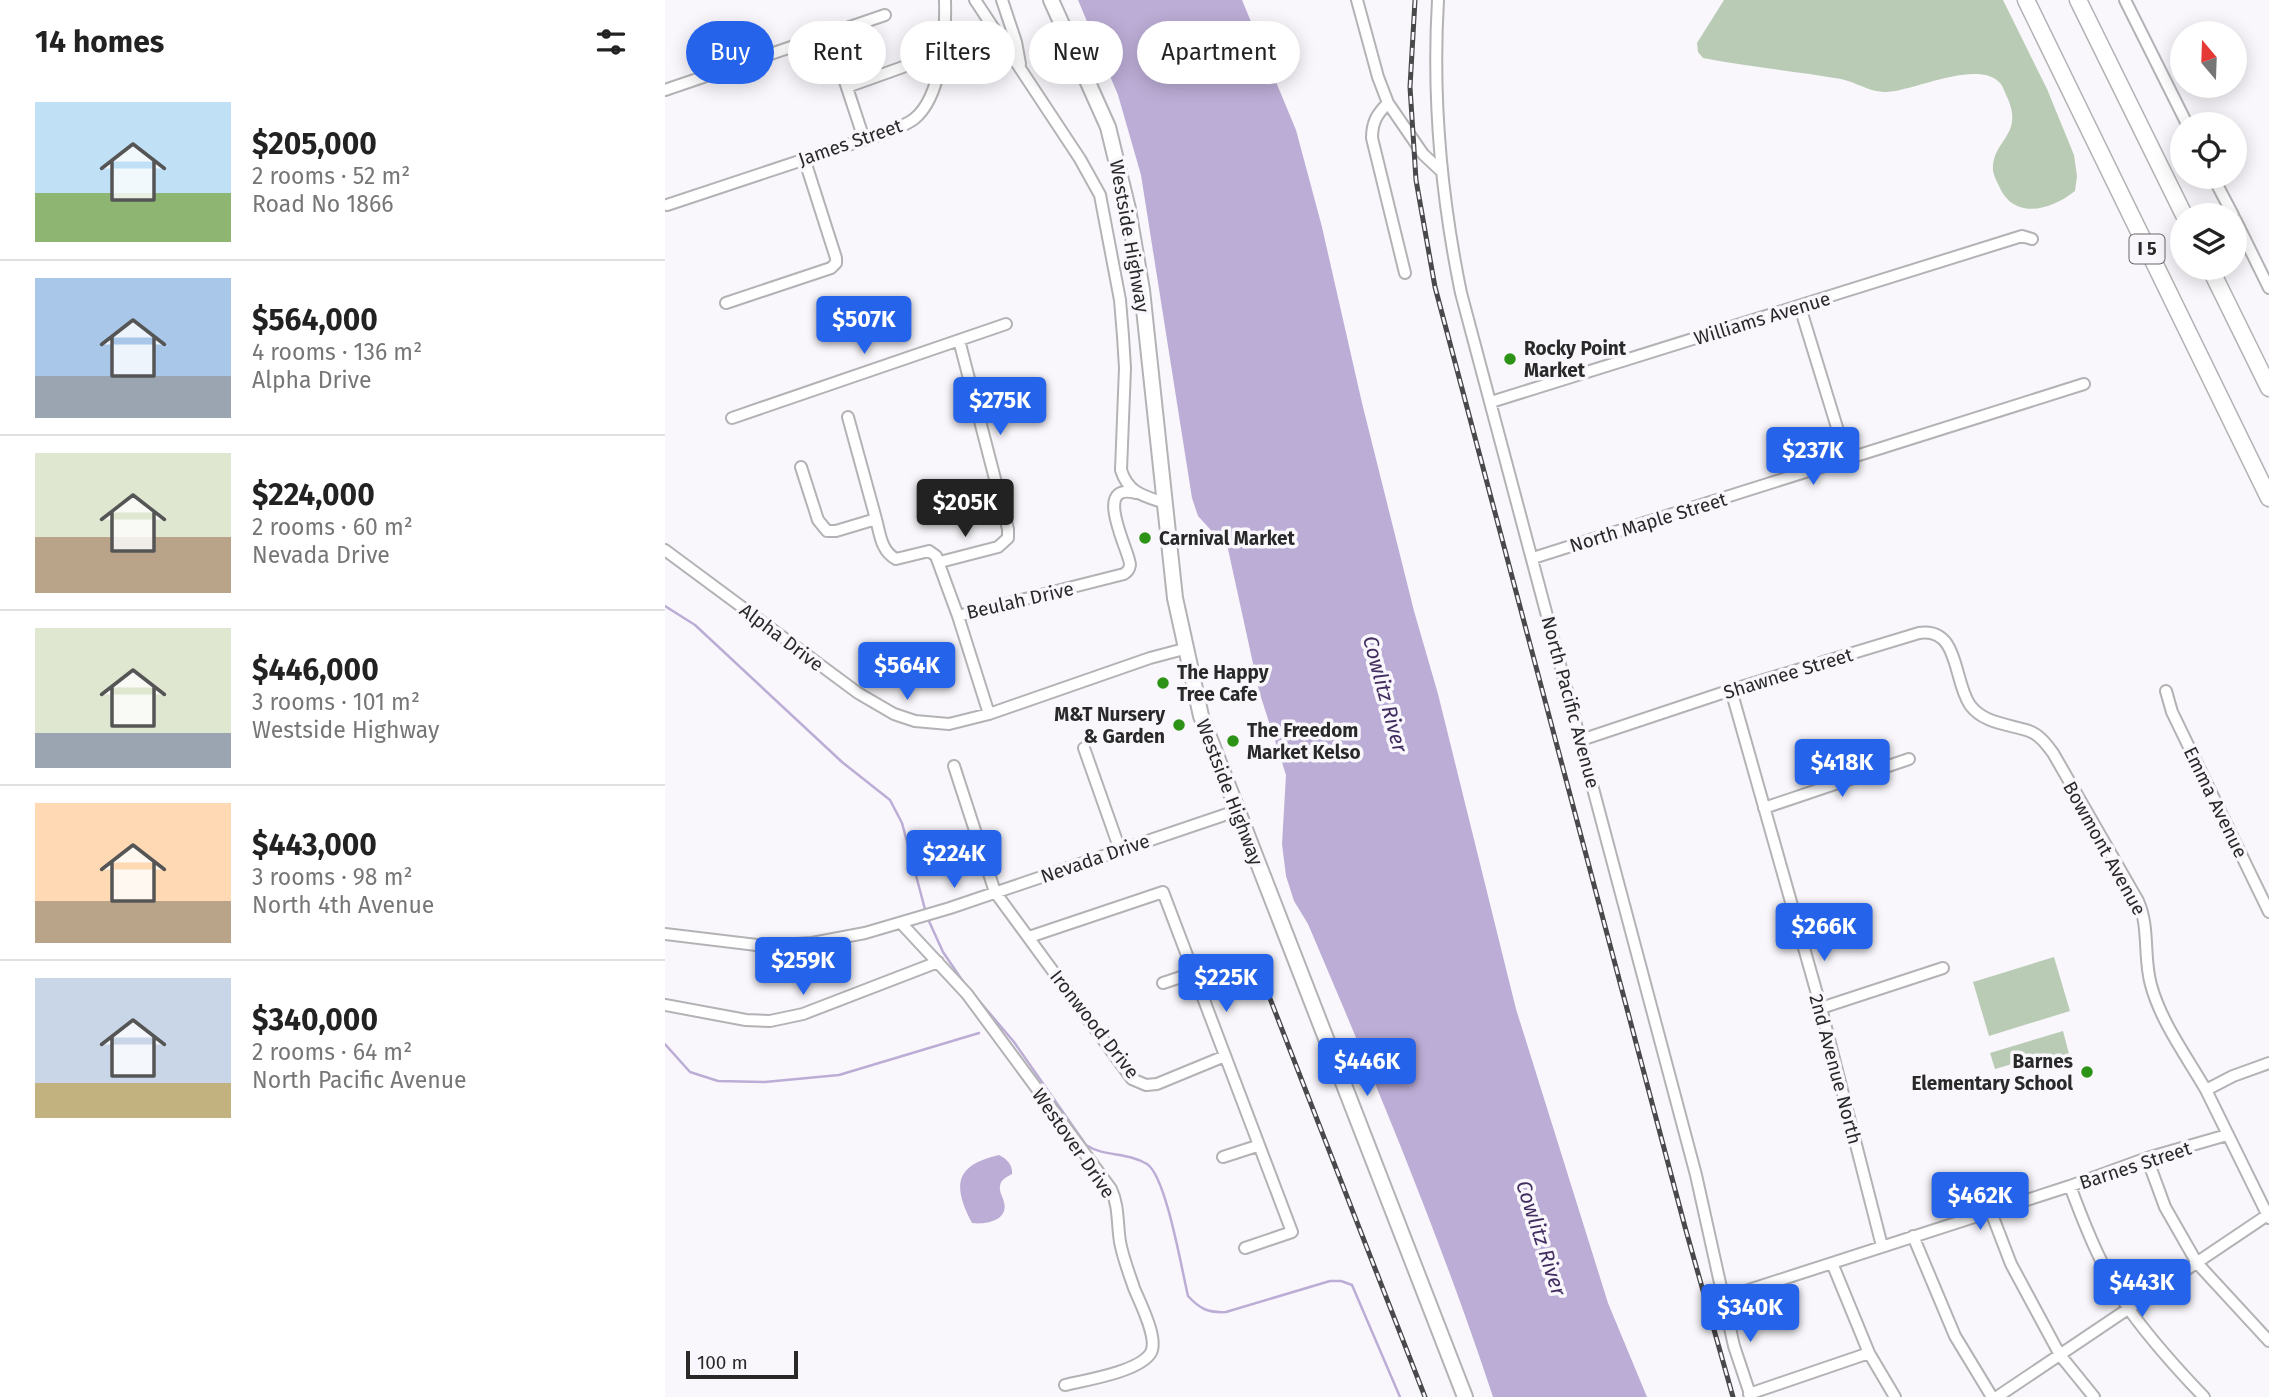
<!DOCTYPE html>
<meta charset="utf-8">
<style>
:root{--surface:#fff;--page:#f2f2f2;--text:#222;--muted:#767676;--line:#e0e0e0;--accent:#2563eb}
body{margin:0;font-family:"Fira Sans",sans-serif;background:var(--page);color:var(--text);height:100vh;display:flex;flex-direction:column;font-size:26px;white-space:nowrap}
*{box-sizing:border-box;margin:0}
p{font-size:23px;color:var(--muted)}
.icon{flex:none;width:38px;height:38px;fill:none;stroke:currentColor;stroke-width:2;stroke-linecap:round;stroke-linejoin:round}
.map{position:relative;flex:1;overflow:hidden}
.drawer{display:flex;flex-direction:column;background:var(--surface);width:665px}
.drawer>*{flex:none}
.top-card{position:absolute;left:21px;top:21px;width:665px;height:63px;display:flex;gap:14px}
.needle{width:46px;rotate:341deg}
.buttons{position:absolute;left:1505px;top:21px;display:grid;gap:14px}
.buttons a{display:grid;place-items:center;width:77px;height:77px;border-radius:50%;background:var(--surface);box-shadow:0 4px 18px #0003;font-size:35px}
.scale{position:absolute;left:21px;bottom:18px;width:112px;box-sizing:border-box;padding-left:7px;border:4px solid #29292a;border-top:0;font-size:19px;line-height:24px;white-space:nowrap;color:#29292a;-webkit-text-stroke:5px #f9f7fb;paint-order:stroke}
.price{position:absolute;translate:-50% -60px;padding:0 16px;border-radius:7px;background:var(--accent);color:#fff;font-size:23px;line-height:46px;filter:drop-shadow(0 2px 4px #0008)}
.price::after{content:'';position:absolute;left:50%;top:42px;width:21px;height:16px;margin-left:-10px;background:inherit;clip-path:polygon(0 0,100% 0,50% 100%)}
.price.on{background:#222;color:#fff}
ul{padding:0;list-style:none}
li{display:flex;align-items:center;gap:21px;height:175px;padding:0 35px}
li+li{border-top:2px solid var(--line)}
li span{display:grid;place-items:center;flex:none;width:196px;height:140px;border-radius:0px;color:#555}
li>.icon{margin-inline-start:auto}
span .icon{width:84px;height:84px;fill:#fffc;stroke-width:1}
li b{font-size:30px}
h2{display:flex;justify-content:space-between;align-items:center;height:84px;padding:0 35px;font-size:30px}
.tag{padding:0 24px;border-radius:32px;background:var(--surface);box-shadow:0 4px 18px #0003;font-size:24px;line-height:63px}
.tag.on{background:var(--accent);color:#fff}
main{display:flex;flex:1;min-height:0}
.map>svg:first-child{display:block}
</style>
<main>
<section class="drawer">
<h2>14 homes<svg class="icon" aria-label="filters" viewBox="0 0 24 24"><path d="M4 7h16M4 17h16"/><circle cx="9" cy="7" r="2"/><circle cx="15" cy="17" r="2"/></svg></h2>
<ul>
<li><span style="background:linear-gradient(#bfe0f5 65%,#8fb573 0)"><svg class="icon" aria-label="home" viewBox="0 0 24 24"><path d="M3 11l9-7 9 7M6 9v11h12V9"/></svg></span><div><b>$205,000</b><p>2 rooms · 52 m²</p><p>Road No 1866</p></div></li>
<li><span style="background:linear-gradient(#a9c7e8 70%,#9aa5b1 0)"><svg class="icon" aria-label="home" viewBox="0 0 24 24"><path d="M3 11l9-7 9 7M6 9v11h12V9"/></svg></span><div><b>$564,000</b><p>4 rooms · 136 m²</p><p>Alpha Drive</p></div></li>
<li><span style="background:linear-gradient(#dfe7d0 60%,#b9a48a 0)"><svg class="icon" aria-label="home" viewBox="0 0 24 24"><path d="M3 11l9-7 9 7M6 9v11h12V9"/></svg></span><div><b>$224,000</b><p>2 rooms · 60 m²</p><p>Nevada Drive</p></div></li>
<li><span style="background:linear-gradient(#dfe7d0 75%,#9aa5b1 0)"><svg class="icon" aria-label="home" viewBox="0 0 24 24"><path d="M3 11l9-7 9 7M6 9v11h12V9"/></svg></span><div><b>$446,000</b><p>3 rooms · 101 m²</p><p>Westside Highway</p></div></li>
<li><span style="background:linear-gradient(#ffd9b3 70%,#b9a48a 0)"><svg class="icon" aria-label="home" viewBox="0 0 24 24"><path d="M3 11l9-7 9 7M6 9v11h12V9"/></svg></span><div><b>$443,000</b><p>3 rooms · 98 m²</p><p>North 4th Avenue</p></div></li>
<li><span style="background:linear-gradient(#c9d6e8 75%,#c2b280 0)"><svg class="icon" aria-label="home" viewBox="0 0 24 24"><path d="M3 11l9-7 9 7M6 9v11h12V9"/></svg></span><div><b>$340,000</b><p>2 rooms · 64 m²</p><p>North Pacific Avenue</p></div></li>
</ul>
</section>
<div class="map">
<svg width="1604" height="1397" viewBox="0 0 1604 1397">
<rect width="100%" height="100%" fill="#f9f7fb"/>
<path fill="#b9cbb5" d="M1059 0H1338L1382 89 1409 155 1412 176 1410 191C1386 210 1349 221 1334 186 1332 182 1329 176 1328 171 1326 140 1360 136 1342 97 1340 93 1338 86 1335 83 1313 59 1249 91 1222 92 1206 93 1191 82 1176 79 1130 71 1084 67 1038 58L1033 52 1032 43Z
M1389 957 1405 1011 1324 1036 1308 982Z
M1398 1031 1404 1054 1356 1069 1354 1062 1330 1069 1325 1053Z"/>
<path fill="#bcadd6" d="M413 0H577L631 130 657 227 697 403 749 611 773 694 851 1009 943 1303 982 1397H828C775 1236 709 1079 643 924L629 901 621 876 617 844 621 775 594 691 563 549 533 516 527 498 476 175 453 95Z
M334 1155C342 1159 348 1165 347 1174 342 1177 336 1179 335 1186 334 1192 338 1197 339 1202 344 1221 320 1225 307 1223 287 1185 290 1165 334 1155Z"/>
<g fill="none" stroke-linecap="round" stroke-linejoin="round">
<path stroke="#bcadd6" stroke-width="2.5" d="M0 606 30 625 177 762 225 800 237 823 261 913
M263 919 278 952 299 983
M310 996 349 1042 421 1145C439 1157 463 1152 482 1164 501 1176 517 1271 523 1296 535 1309 543 1313 561 1312L665 1281H676L687 1285 735 1397
M0 1044 25 1072 53 1081 100 1082 174 1075 314 1033"/>
<defs>
<path id="minor" d="M310 0 415 159 435 195 455 300 458 336 460 368 456 470C463 493 479 496 500 503
M337 0 351 42 355 64
M692 0 713 77 723 103 758 154 775 170
M773 0C767 100 776 196 796 293L1031 1175 1069 1346 1086 1397
M1460 0 1522 124
M164 33 199 139
M182 87 238 67
M0 90 220 15
M723 103C712 114 707 122 707 138L740 273
M1548 177 1568 215
M2 205 219 133C228 129 240 126 249 119 277 97 281 33 280 0
M1570 219 1604 288
M61 303 166 268 171 263V258L139 158
M1135 307 1182 460
M826 402 1357 236 1367 239
M183 417 211 519
M67 418 341 324
M136 467 153 520 162 531H171L211 519C215 534 216 551 231 559L264 551 271 556 293 616 324 714
M0 550 193 693 229 714 250 721 284 724 324 714 485 658 519 649
M868 558 1419 384
M275 562 333 547 343 538V529L294 340
M293 616 459 574C463 571 464 570 465 565 466 554 425 481 471 493
M1066 690 1156 1008 1217 1246
M1501 691 1507 712 1604 912
M916 740 1066 690 1254 633C1295 627 1288 681 1305 705 1319 724 1344 724 1364 731 1375 735 1382 745 1388 753L1473 901C1485 928 1478 957 1486 985 1496 1022 1522 1057 1541 1090
M419 748 455 850
M289 766 330 892 467 1079 481 1085 492 1084 560 1056
M1099 808 1244 759
M236 923 302 994 446 1189C454 1206 452 1223 455 1242 458 1258 464 1273 469 1288 475 1303 495 1341 485 1354 472 1372 421 1380 400 1385
M0 934 100 946 147 943 200 933 285 908 571 811
M364 937 498 892 627 1232 580 1248
M498 983 528 973
M0 1005 81 1020 105 1021 138 1014 273 962
M1156 1008 1278 968
M1604 1063 1568 1076 1541 1090 1604 1218
M558 1157 592 1146
M1482 1158 1500 1207 1532 1263 1604 1341
M1405 1186C1421 1229 1439 1274 1466 1312 1488 1342 1513 1370 1539 1397
M1326 1212 1346 1264 1395 1355 1429 1397
M1248 1236 1290 1336 1327 1397
M1167 1263 1204 1353 1230 1397
M1059 1298 1405 1186 1482 1158 1562 1135
M1084 1394 1204 1353
M1332 1397 1604 1214"/>
<path id="major" d="M386 0 443 127 463 209 477 290 510 598 536 716 800 1397"/>
<path id="highway" d="M1361 0 1604 498
M1413 0 1519 215
M1545 268 1604 388"/>
</defs>
<use href="#minor" stroke="#b3b2b5" stroke-width="14"/>
<use href="#major" stroke="#b3b2b5" stroke-width="18"/>
<use href="#highway" stroke="#b3b2b5" stroke-width="19"/>
<use href="#minor" stroke="#fff" stroke-width="10"/>
<use href="#major" stroke="#fff" stroke-width="14"/>
<use href="#highway" stroke="#fff" stroke-width="16"/>
<defs>
<path id="rail" d="M750 0 745 87 751 180 770 287 1020 1227 1068 1397
M590 960 760 1397"/>
</defs>
<use href="#rail" stroke="#49494b" stroke-width="5"/>
<use href="#rail" stroke="#f9f7fb" stroke-width="2.5" stroke-dasharray="8" stroke-linecap="butt"/>
</g>
<g fill="#2d9317" stroke="#f9f7fb" stroke-width="2.5">
<circle cx="845" cy="359" r="7"/>
<circle cx="480" cy="538" r="7"/>
<circle cx="498" cy="683" r="7"/>
<circle cx="514" cy="725" r="7"/>
<circle cx="568" cy="741" r="7"/>
<circle cx="1422" cy="1072" r="7"/>
</g>
<g text-anchor="middle" stroke-width="7" stroke-linejoin="round" paint-order="stroke">
<rect fill="#f9f7fb" stroke="#676769" stroke-width="2" x="1464.5" y="234.5" width="35" height="29" rx="5"/>
<g font-size="18" font-weight="bold" fill="#29292a">
<text x="1482" y="255">I 5</text>
</g>
<g font-size="19" fill="#29292a" stroke="#f9f7fb">
<text transform="translate(185 142) rotate(-19)" y="7">James Street</text>
<text transform="translate(465 236) rotate(80)" y="7">Westside Highway</text>
<text transform="translate(1097 318) rotate(-17)" y="7">Williams Avenue</text>
<text transform="translate(983 522) rotate(-17)" y="7">North Maple Street</text>
<text transform="translate(355 600) rotate(-13)" y="7">Beulah Drive</text>
<text transform="translate(117 637) rotate(37)" y="7">Alpha Drive</text>
<text transform="translate(1123 673) rotate(-17)" y="7">Shawnee Street</text>
<text transform="translate(906 702) rotate(75)" y="7">North Pacific Avenue</text>
<text transform="translate(565 792) rotate(69)" y="7">Westside Highway</text>
<text transform="translate(1551 802) rotate(64)" y="7">Emma Avenue</text>
<text transform="translate(1440 848) rotate(61)" y="7">Bowmont Avenue</text>
<text transform="translate(430 858) rotate(-19)" y="7">Nevada Drive</text>
<text transform="translate(430 1024) rotate(52)" y="7">Ironwood Drive</text>
<text transform="translate(1171 1069) rotate(75)" y="7">2nd Avenue North</text>
<text transform="translate(409 1143) rotate(55)" y="7">Westover Drive</text>
<text transform="translate(1470 1165) rotate(-18)" y="7">Barnes Street</text>
</g>
<g font-size="19" font-weight="bold" fill="#29292a" stroke="#f9f7fb" text-anchor="start">
<text x="859" y="355">Rocky Point<tspan x="859" dy="22">Market</tspan></text>
<text x="494" y="545">Carnival Market</text>
<text x="512" y="679">The Happy<tspan x="512" dy="22">Tree Cafe</tspan></text>
<text x="500" y="721" text-anchor="end">M&amp;T Nursery<tspan x="500" dy="22">&amp; Garden</tspan></text>
<text x="582" y="737">The Freedom<tspan x="582" dy="22">Market Kelso</tspan></text>
<text x="1408" y="1068" text-anchor="end">Barnes<tspan x="1408" dy="22">Elementary School</tspan></text>
</g>
<g font-size="21" font-style="italic" fill="#422d60" stroke="#f9f7fb">
<text transform="translate(720 694) rotate(75)" y="7">Cowlitz River</text>
<text transform="translate(876 1238) rotate(72)" y="7">Cowlitz River</text>
</g>
</g>
</svg>
<div class="buttons">
<a><svg class="needle" viewBox="-14 -14 28 28"><path d="M0-13l5 13h-10z" fill="#e53935"/><path d="M0 13l5-13h-10z" fill="#767676"/></svg></a>
<a><svg class="icon" aria-label="locate" viewBox="0 0 24 24"><circle cx="12" cy="12" r="6"/><path d="M12 2v4M12 18v4M2 12h4M18 12h4"/></svg></a>
<a><svg class="icon" aria-label="layers" viewBox="0 0 24 24"><path d="M12 4l9 5-9 5-9-5zM3 14l9 5 9-5"/></svg></a>
</div>
<div class="scale">100 m</div>
<b class="price" style="left:199px;top:356px">$507K</b>
<b class="price" style="left:335px;top:437px">$275K</b>
<b class="price" style="left:1148px;top:487px">$237K</b>
<b class="price on" style="left:300px;top:539px">$205K</b>
<b class="price" style="left:242px;top:702px">$564K</b>
<b class="price" style="left:1177px;top:799px">$418K</b>
<b class="price" style="left:289px;top:890px">$224K</b>
<b class="price" style="left:1159px;top:963px">$266K</b>
<b class="price" style="left:138px;top:997px">$259K</b>
<b class="price" style="left:561px;top:1014px">$225K</b>
<b class="price" style="left:702px;top:1098px">$446K</b>
<b class="price" style="left:1315px;top:1232px">$462K</b>
<b class="price" style="left:1477px;top:1319px">$443K</b>
<b class="price" style="left:1085px;top:1344px">$340K</b>
<div class="top-card">
<a class="tag on">Buy</a>
<a class="tag">Rent</a>
<a class="tag">Filters</a>
<a class="tag">New</a>
<a class="tag">Apartment</a>
</div>
</div>
</main>
